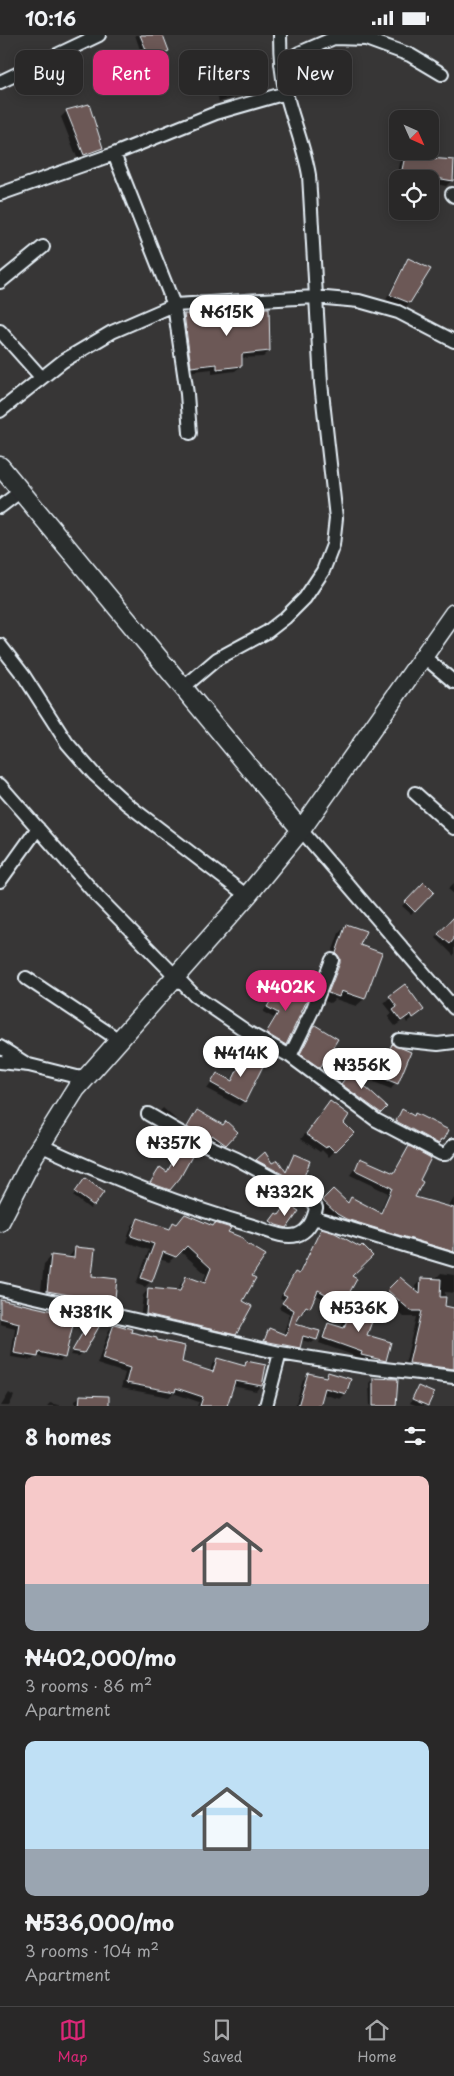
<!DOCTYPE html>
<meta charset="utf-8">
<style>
:root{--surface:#292828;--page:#353434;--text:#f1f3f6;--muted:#a5a6a8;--line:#454445;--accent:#db2777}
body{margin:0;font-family:"Playpen Sans",sans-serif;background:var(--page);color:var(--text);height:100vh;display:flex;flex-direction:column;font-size:19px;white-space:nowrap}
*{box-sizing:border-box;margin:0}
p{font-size:16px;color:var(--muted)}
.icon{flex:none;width:28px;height:28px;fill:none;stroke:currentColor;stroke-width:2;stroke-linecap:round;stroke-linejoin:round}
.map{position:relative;height:1371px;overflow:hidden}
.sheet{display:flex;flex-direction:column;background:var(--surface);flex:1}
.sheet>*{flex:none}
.banner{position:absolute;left:15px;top:15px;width:425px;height:45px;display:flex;gap:10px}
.needle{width:32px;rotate:135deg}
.tools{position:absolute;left:389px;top:75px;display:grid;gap:10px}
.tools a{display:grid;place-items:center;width:50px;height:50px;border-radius:10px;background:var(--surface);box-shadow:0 2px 12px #0003,0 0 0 1px var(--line);font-size:25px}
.price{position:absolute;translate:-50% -42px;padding:0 11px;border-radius:18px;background:#fff;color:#222;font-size:16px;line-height:32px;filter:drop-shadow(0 1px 2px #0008)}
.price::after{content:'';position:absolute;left:50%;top:30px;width:15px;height:11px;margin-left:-8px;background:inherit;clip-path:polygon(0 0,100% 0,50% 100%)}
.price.selected{background:var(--accent);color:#fff}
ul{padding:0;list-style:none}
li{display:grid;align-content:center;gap:10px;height:265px;padding:0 25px}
li span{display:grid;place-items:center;height:155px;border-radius:10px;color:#555}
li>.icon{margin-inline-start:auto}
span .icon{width:90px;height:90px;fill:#fffc;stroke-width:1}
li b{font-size:21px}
h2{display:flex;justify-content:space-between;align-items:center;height:60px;padding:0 25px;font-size:21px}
.pill{padding:0 18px;border-radius:10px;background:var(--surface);box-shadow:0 2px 12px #0003,0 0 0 1px var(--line);font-size:18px;line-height:45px}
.pill.selected{background:var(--accent);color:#fff}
.status{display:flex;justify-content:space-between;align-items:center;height:35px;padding:0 25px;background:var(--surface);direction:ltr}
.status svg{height:14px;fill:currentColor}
.menu{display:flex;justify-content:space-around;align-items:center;height:70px;border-top:1px solid var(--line);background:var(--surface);font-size:14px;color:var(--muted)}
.menu a{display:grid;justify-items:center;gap:2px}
.menu .selected{color:var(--accent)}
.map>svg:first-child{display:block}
</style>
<div class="status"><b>10:16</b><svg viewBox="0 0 49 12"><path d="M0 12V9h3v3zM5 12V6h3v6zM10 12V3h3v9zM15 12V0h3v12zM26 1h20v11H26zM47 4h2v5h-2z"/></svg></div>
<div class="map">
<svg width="454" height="1371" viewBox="0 0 454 1371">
<rect width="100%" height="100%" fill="#373636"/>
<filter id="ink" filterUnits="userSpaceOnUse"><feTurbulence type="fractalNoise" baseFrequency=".02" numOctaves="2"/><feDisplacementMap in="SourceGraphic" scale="10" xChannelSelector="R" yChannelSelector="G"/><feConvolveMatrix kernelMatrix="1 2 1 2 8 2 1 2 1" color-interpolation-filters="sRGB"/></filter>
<g filter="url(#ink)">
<path fill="#0007" d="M135 0H161L167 16 162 22 145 29Z
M219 37 259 51 254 57 219 67 213 43Z
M67 76 102 113 96 119 78 125 61 82Z
M405 122 454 126 452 145 446 151 430 148V144H398V153H395L400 128Z
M409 225 410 267 404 273 386 265 403 231Z
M244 275 269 316 263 322 240 323 241 331 235 336 212 339V334L186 337 179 286 184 281H211L216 277 242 278Z
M454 848V859L448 854Z
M424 849 432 857 411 879 402 871Z
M453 885 454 886V921L436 903Z
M347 890 359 911 364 964 356 971 335 964 330 968 321 965 329 926 339 898Z
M281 949 285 1009 281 1014 262 1003 274 983 263 977Z
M390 962 422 975 407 988 405 984 395 991 388 982 392 978 384 968Z
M315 992 336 1005 314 1038 296 1024 309 997Z
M392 1011 396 1048 391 1054 374 1047 386 1016Z
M246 1019 244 1066 239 1071 207 1054 217 1040 230 1047 241 1024Z
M349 1039 385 1072 377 1081 338 1053Z
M330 1067 342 1088 352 1098 329 1122 322 1115 320 1117 301 1104Z
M163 1073 182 1090 179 1093 156 1080Z
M402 1076 413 1082 415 1079 443 1104 433 1113 391 1092Z
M197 1077 236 1097 220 1114 183 1097Z
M175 1106 194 1115 166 1158 148 1152 157 1138H166L179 1114 173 1108Z
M409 1113 418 1146 413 1163 448 1173 454 1163V1223L332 1184 319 1171 333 1156 347 1168 351 1164 379 1179 388 1158 350 1140 361 1124 393 1139Z
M264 1119 272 1130 285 1138 294 1121 309 1127 299 1148 296 1152 253 1128Z
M82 1148 93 1170 90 1174 73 1161Z
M226 1172 235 1178 232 1181 222 1176Z
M278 1181 286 1192 282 1196 268 1190 273 1183Z
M138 1184 168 1194 173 1189 226 1198 251 1241 242 1267 235 1299 229 1305 140 1285 143 1260 149 1254 177 1257 181 1248 187 1242 202 1249 206 1239 180 1216 169 1227 159 1224 151 1246 145 1252 136 1249 149 1215 126 1207 132 1190Z
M322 1195 350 1241 355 1244 341 1266 332 1261 327 1266 315 1259 308 1272 304 1277 302 1276 293 1290 316 1304 312 1308 301 1305 294 1317 261 1310 270 1295 283 1300 290 1279 279 1273 284 1265 280 1263 291 1242 295 1238 297 1239Z
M76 1213 91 1242 110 1270 102 1277 40 1264 44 1229 51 1222 68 1223Z
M441 1238 454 1240V1258L445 1257 444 1272 454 1274V1335L449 1340 404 1334 416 1282H404L382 1262 394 1249 415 1256V1251L421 1245 435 1244Z
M0 1266 64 1322 60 1326 36 1321 32 1325 11 1322 15 1293 0 1289Z
M354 1266 365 1301 384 1325 379 1330 357 1325 358 1322 319 1308 324 1295 329 1290 341 1293 349 1271Z
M90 1287 83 1317 79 1321 70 1320Z
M114 1290 155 1306 180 1328 210 1338 212 1329 217 1324 242 1332 247 1327 261 1350 256 1356 232 1351 226 1371H197L199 1367 173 1358 169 1362 121 1353 125 1338 97 1329 109 1295Z
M308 1339 324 1342 328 1339 345 1359 340 1364 322 1359 319 1371H295L303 1345Z
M373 1344 395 1371H370L369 1348Z
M419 1352 427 1370 426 1371H418L410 1368Z
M9 1358 14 1361 9 1371H1Z
M80 1361 108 1371H75V1366Z
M50 1368 62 1371H47Z"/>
<path fill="#6c5956" stroke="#e8f1f8" d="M140 0H163L169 16 150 24Z
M257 28 261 52 225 62 218 36Z
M89 69 103 113 84 120 66 75Z
M405 121 454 125 453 146 419 140 418 144H400Z
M408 223 431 234 410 268 390 260Z
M269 273 270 316 242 319V331L217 334V329L191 332 184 279 215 280V276H244V274Z
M424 847 434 857 415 877 405 867Z
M454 882V904L450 909 438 899Z
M346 889 366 896 360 910 382 918 365 964 341 956 339 962 328 958 340 928V923L336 918Z
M281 948 308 963 286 1010 266 998 278 978 267 972Z
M405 949 424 975 413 983 411 979 401 986 393 975 397 972 389 961Z
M315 990 338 1004 320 1033 300 1019Z
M392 1009 411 1017 398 1049 378 1041Z
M246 1017 265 1027 245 1067 211 1048 217 1038 232 1046Z
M352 1034 368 1046 364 1051 387 1072 381 1078 341 1049Z
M330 1066 349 1080 344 1088 354 1098 335 1117 328 1110 326 1113 306 1099Z
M402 1074 414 1081 415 1078 449 1095 444 1105 441 1104 439 1109 396 1086Z
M197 1075 223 1090 226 1086 238 1097 226 1110 212 1100 210 1103 192 1095 187 1092Z
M175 1104 196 1114 180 1143 170 1155 150 1148 160 1132 167 1137 182 1110Z
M409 1111 431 1123 420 1145 423 1147 415 1162 454 1173V1217L346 1184 337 1179 322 1165 333 1154 348 1168 351 1162 381 1178 392 1153 355 1135 360 1123 394 1138Z
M265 1117 272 1128 278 1125 286 1137 294 1119 310 1126 301 1149 256 1125Z
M85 1143 104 1157 94 1171 75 1157Z
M287 1169 299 1176 287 1193 276 1190 270 1186 276 1178 279 1180Z
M185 1179 213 1191 215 1188 231 1193 228 1197 243 1203 246 1208 266 1220 252 1241 256 1243 243 1266 252 1271 236 1300 146 1279 148 1253 180 1256 186 1241 205 1248 211 1233 187 1211 176 1222 163 1217 152 1247 141 1243 154 1209 131 1201 138 1183 170 1194 173 1187 177 1189Z
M321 1194 335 1198 360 1212 362 1210 373 1221 352 1241 357 1244 347 1262 336 1257 333 1263 318 1255 310 1273 306 1271 295 1289 320 1296 317 1305 303 1301 300 1313 264 1306 269 1293 286 1300 294 1275 282 1268 287 1261 283 1259 295 1237 299 1239Z
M75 1212 95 1214 92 1241 117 1244 115 1263 111 1271 92 1267V1264L47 1256 51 1220 74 1223Z
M400 1242 420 1259 421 1243 441 1244 440 1262H446L445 1271 454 1273V1334L409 1328 421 1276H411L387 1255Z
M0 1264 75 1281 65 1323 39 1317 38 1322 14 1318 19 1288 0 1283Z
M354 1265 377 1273 367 1300 391 1307 386 1326 361 1320 362 1317 323 1303 328 1288 344 1293Z
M90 1285 100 1290 84 1318 72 1316Z
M114 1289 132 1294 131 1297 157 1303V1305L185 1311 182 1327 213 1337 217 1323 245 1331 246 1326 266 1330 262 1351 235 1346 227 1371H200L203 1362 176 1353 175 1357 126 1348 130 1333 102 1324Z
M328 1337 351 1344 346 1359 325 1353 320 1371H298L308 1338 326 1342Z
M373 1343 398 1344 396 1371H373Z
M418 1351 434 1358 428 1371 412 1364Z
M80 1360 109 1361V1371H79Z"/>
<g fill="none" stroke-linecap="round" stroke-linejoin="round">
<defs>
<path id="street" d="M281 29 299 18 334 3 366 4 410 20 442 39
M0 47 99 0
M114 119 174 270 187 359 190 398
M0 159 114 119 216 78 286 58
M452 159 454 161
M0 247 43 212
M0 296 41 342
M0 376 63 326 112 297 174 270 315 262 359 266 398 277 454 306
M0 472 21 456
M0 610 24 641 67 708 94 739 127 769 247 861
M423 621 454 647
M184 652 217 624 267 597 285 583 305 563 323 536 333 510 336 483 321 348 309 140C304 111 293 86 286 58 281 39 280 20 280 0
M0 750 98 862 195 961 249 998 290 1021 376 1085 441 1119H446L454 1110
M415 758 454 793
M301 795 454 973
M0 846 38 793
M26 943 119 1005
M399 1005 438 1009 454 1007
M0 1012 25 1028
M290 1021 312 976 332 925
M0 1027 29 1030 85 1044
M40 1110C109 1142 180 1170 253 1191 266 1195 284 1204 297 1200 309 1196 314 1183 316 1173L311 1164 237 1124 188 1102 148 1079
M314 1183 454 1225
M0 1254 280 1318 367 1332 454 1342
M266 1371 280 1318"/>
<path id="secondary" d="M0 431 301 795
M0 1187 34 1121 76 1054 247 861 301 795 454 578"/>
</defs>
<use href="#street" stroke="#e8f1f8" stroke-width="16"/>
<use href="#secondary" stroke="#e8f1f8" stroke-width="21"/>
<use href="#street" stroke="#2a2d2e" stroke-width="12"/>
<use href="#secondary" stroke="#2a2d2e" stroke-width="18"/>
</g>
</g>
</svg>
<div class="tools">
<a><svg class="needle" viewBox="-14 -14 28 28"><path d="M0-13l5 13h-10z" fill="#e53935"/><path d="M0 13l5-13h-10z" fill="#a5a6a8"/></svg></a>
<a><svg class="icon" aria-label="locate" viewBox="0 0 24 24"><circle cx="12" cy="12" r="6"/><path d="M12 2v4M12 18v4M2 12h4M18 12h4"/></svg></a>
</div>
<b class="price" style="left:227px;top:302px">₦615K</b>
<b class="price selected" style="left:286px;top:977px">₦402K</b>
<b class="price" style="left:241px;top:1043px">₦414K</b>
<b class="price" style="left:362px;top:1055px">₦356K</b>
<b class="price" style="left:174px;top:1133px">₦357K</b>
<b class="price" style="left:285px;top:1182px">₦332K</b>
<b class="price" style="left:359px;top:1298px">₦536K</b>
<b class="price" style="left:86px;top:1302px">₦381K</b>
<div class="banner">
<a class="pill">Buy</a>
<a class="pill selected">Rent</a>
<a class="pill">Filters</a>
<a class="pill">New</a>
</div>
</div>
<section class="sheet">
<h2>8 homes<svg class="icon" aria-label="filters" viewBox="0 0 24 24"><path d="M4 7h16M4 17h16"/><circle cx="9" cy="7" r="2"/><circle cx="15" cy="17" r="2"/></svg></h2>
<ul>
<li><span style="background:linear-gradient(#f6c9c9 70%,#9aa5b1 0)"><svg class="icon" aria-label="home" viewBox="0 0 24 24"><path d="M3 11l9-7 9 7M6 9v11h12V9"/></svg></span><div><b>₦402,000/mo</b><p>3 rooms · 86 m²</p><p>Apartment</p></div></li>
<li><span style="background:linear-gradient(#bfe0f5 70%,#9aa5b1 0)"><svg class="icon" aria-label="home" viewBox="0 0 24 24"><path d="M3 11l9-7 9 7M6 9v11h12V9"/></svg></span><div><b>₦536,000/mo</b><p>3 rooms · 104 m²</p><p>Apartment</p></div></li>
</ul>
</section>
<nav class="menu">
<a class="selected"><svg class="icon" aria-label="map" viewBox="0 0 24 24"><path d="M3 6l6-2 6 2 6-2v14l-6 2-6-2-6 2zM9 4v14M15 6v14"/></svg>Map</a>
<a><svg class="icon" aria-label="saved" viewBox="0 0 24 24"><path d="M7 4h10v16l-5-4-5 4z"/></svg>Saved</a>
<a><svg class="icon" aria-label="home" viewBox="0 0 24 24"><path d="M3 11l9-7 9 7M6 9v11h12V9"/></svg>Home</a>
</nav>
